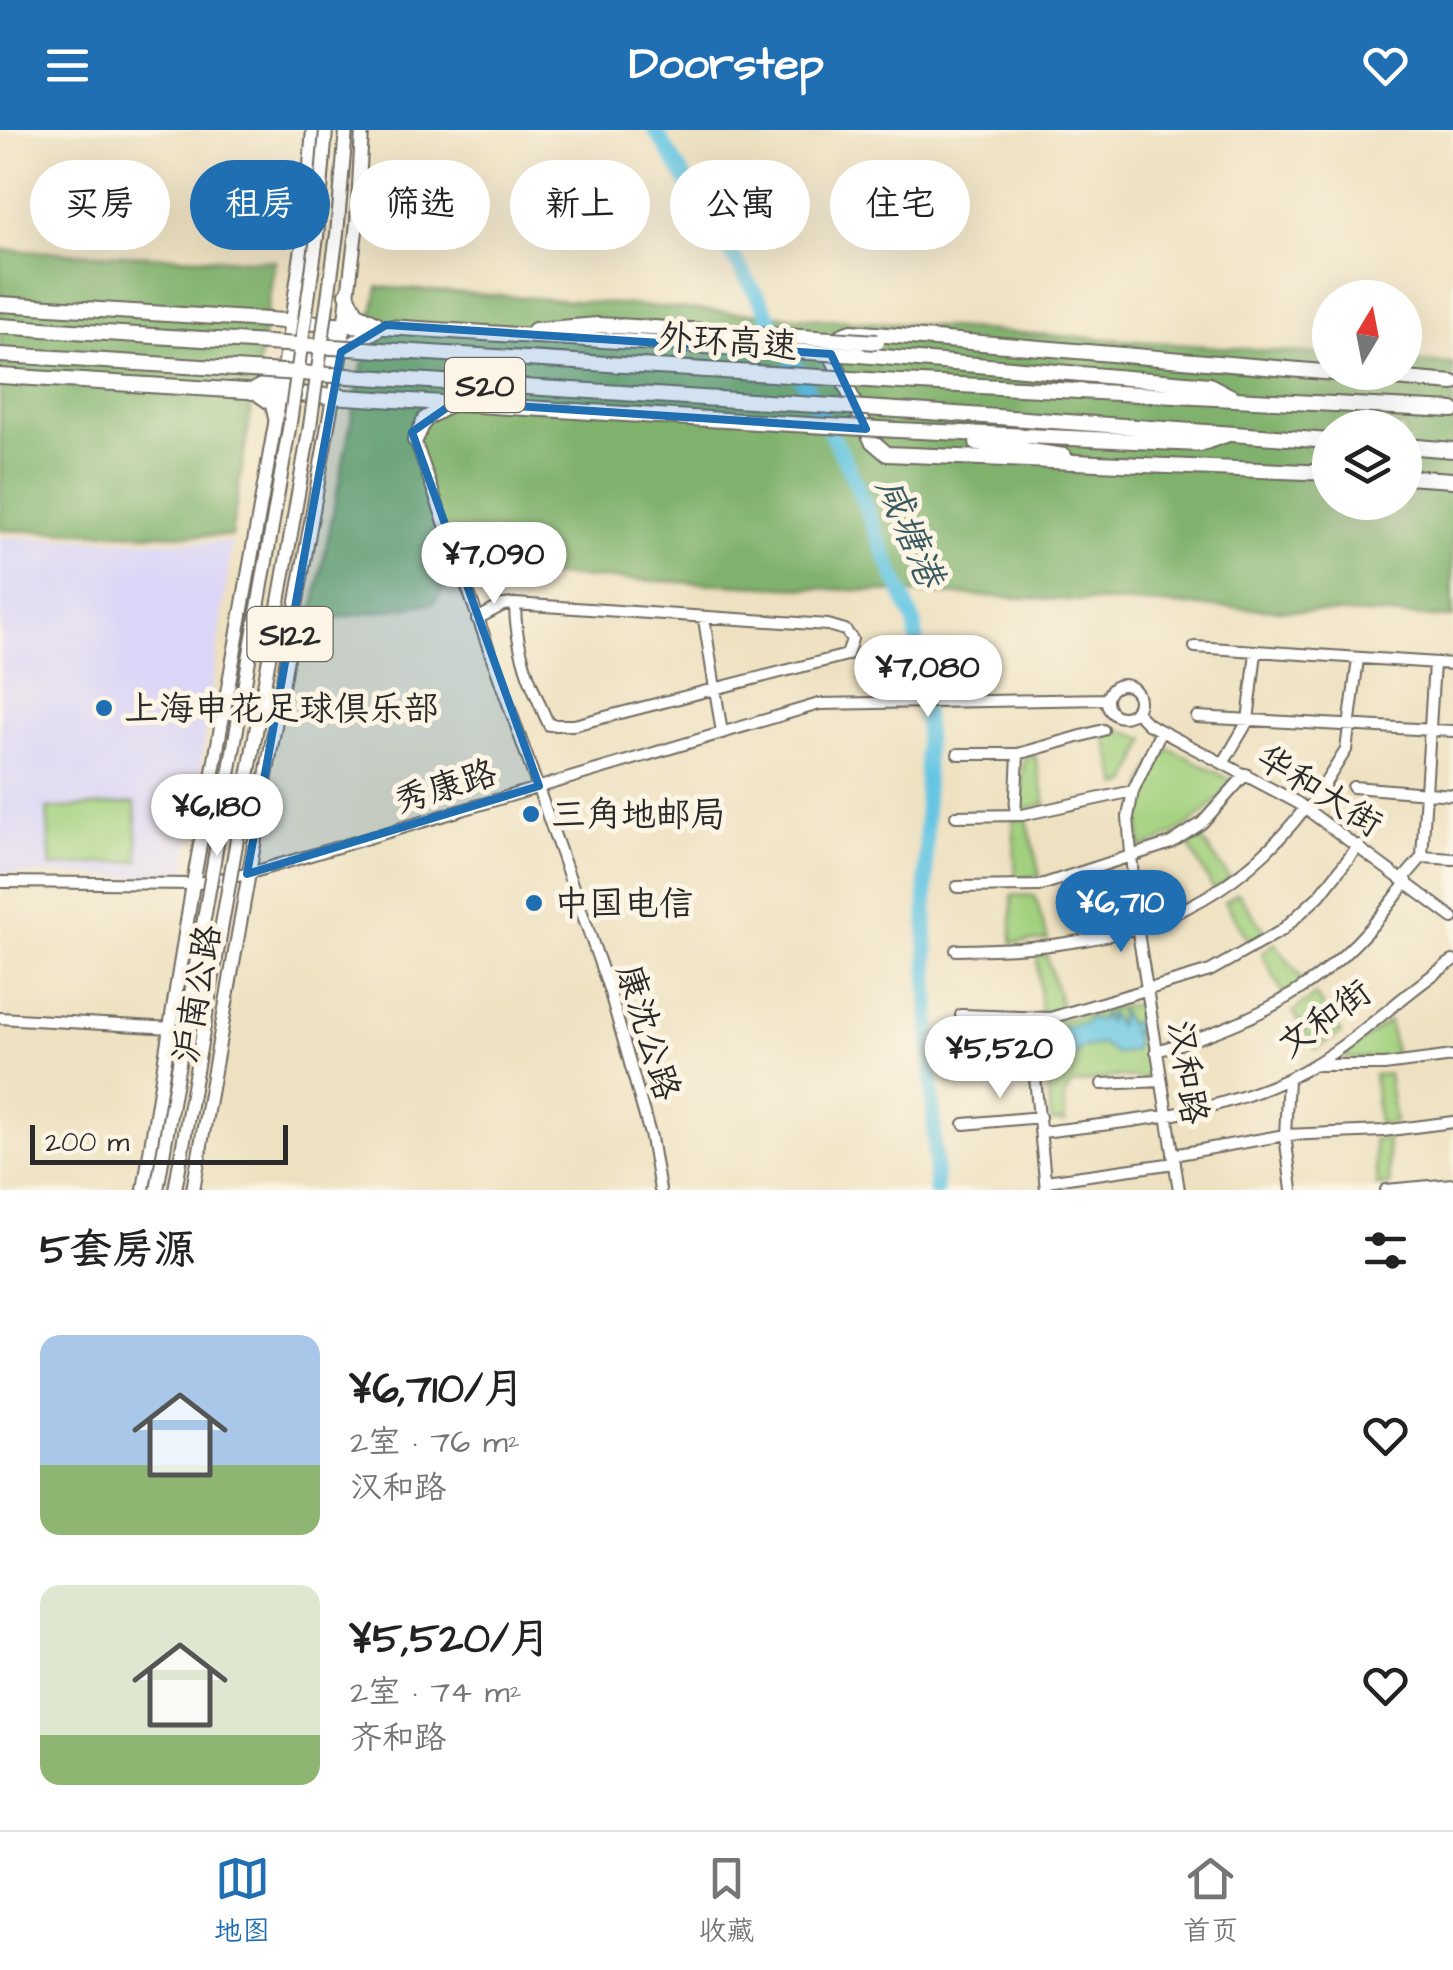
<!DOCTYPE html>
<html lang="zh">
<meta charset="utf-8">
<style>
:root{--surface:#fff;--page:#f2f2f2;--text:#222;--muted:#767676;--line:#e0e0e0;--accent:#1f6fb2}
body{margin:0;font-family:"Architects Daughter","LXGW WenKai TC",sans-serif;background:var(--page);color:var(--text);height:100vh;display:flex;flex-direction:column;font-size:38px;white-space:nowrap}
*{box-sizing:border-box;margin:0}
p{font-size:32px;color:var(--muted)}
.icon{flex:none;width:55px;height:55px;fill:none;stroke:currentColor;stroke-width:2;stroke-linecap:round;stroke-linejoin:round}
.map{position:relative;height:1060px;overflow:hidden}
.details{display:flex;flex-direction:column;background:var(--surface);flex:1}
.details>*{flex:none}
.hud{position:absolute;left:30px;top:30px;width:1395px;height:90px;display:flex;gap:20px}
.needle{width:65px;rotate:10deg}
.controls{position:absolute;left:1312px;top:150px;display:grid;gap:20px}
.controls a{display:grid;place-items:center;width:110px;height:110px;border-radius:50%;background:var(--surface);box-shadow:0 10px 40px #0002;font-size:50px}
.scale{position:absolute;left:30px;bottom:25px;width:258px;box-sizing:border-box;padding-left:10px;border:5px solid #2b2b2b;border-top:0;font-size:28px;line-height:35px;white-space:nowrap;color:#2b2b2b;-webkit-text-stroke:8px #fcf5e5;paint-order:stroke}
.price{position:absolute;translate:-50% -85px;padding:0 22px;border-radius:35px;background:#fff;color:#222;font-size:32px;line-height:65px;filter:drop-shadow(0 2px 5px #0008)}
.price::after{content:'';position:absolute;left:50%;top:60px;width:30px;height:22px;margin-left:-15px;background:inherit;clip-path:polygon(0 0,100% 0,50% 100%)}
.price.selected{background:var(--accent);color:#fff}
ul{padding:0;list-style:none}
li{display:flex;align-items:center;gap:30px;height:250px;padding:0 40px}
li span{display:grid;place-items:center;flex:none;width:280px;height:200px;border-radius:20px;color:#555}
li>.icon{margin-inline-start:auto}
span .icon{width:120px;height:120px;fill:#fffc;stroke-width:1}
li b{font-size:42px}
h2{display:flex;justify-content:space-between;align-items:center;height:120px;padding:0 40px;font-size:42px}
.chip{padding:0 35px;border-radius:45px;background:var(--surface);box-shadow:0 10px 40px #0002;font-size:35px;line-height:90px}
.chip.selected{background:var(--accent);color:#fff}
header{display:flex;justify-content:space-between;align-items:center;height:130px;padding:0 40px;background:var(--accent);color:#fff;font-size:45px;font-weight:700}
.menu{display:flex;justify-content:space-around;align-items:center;height:140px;border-top:2px solid var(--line);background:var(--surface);font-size:28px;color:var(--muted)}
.menu a{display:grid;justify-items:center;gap:5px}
.menu .selected{color:var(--accent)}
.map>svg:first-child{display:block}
</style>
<header><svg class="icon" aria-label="menu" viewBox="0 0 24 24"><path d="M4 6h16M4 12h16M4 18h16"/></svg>Doorstep<svg class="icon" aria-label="heart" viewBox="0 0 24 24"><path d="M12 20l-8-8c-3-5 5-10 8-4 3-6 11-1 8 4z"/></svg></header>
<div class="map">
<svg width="1453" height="1060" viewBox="0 0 1453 1060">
<rect width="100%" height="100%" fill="#fcf5e5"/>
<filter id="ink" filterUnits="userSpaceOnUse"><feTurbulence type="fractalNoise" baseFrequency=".01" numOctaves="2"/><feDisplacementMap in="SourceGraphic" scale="20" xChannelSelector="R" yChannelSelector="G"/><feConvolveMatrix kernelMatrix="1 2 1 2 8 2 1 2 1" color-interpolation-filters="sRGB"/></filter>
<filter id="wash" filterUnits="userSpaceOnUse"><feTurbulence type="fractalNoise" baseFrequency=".0048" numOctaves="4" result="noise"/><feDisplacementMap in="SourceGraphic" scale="40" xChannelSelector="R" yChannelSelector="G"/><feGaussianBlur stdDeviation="2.25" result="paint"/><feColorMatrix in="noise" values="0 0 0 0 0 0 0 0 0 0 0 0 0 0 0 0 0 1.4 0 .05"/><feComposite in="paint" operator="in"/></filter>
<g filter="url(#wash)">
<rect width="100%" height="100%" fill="#eee1c1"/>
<path fill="#dbd6f7" d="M0 407 232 413 185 748 0 743Z"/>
<path fill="#a2d07e" stroke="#667e54" stroke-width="2.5" d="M1110 595 1146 610 1128 653 1119 656 1105 605Z
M1171 619 1235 652C1206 683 1182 706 1141 718 1139 688 1138 633 1171 619Z
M1035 625 1046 674 1020 680 1024 628Z
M135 673 139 731 51 737 47 679Z
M1027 689 1040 746 1016 748 1013 690Z
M1200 707 1230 749 1214 761 1188 713Z
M1238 763 1267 804 1251 815 1225 772Z
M1012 765 1035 766 1048 810 1012 813Z
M1275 813 1304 852 1283 864 1262 823Z
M1046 824 1062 880 1041 884 1037 825Z
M1315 865 1341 903 1316 919 1293 882Z
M1141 873 1150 949 1114 947 1071 955 1064 968 1065 992 1051 991 1046 937 1029 918V896Z
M1389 891 1396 928 1346 929V923Z
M1388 944 1395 993 1378 995 1374 945Z
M1374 1009H1387L1390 1055 1377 1056Z"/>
<path fill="#81b26d" stroke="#566e4c" stroke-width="2.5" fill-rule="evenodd" d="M0 120 275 131 231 406 0 400Z
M378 157 1330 225V242H1405V231L1453 234V488L484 443 447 455 433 473 311 492ZM1330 298H1405V372H1330Z"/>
<path fill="#65c6e3" stroke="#487887" stroke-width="2.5" d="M1120 881 1129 895 1137 890V902L1131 901 1136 909 1133 921 1116 924 1101 914 1080 919 1074 927 1058 924V898L1086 893 1088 888 1100 890 1103 884 1107 891 1109 883 1118 896Z"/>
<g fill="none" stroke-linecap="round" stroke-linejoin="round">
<path stroke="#65c6e3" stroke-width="15" d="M655 0 761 172 848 336 915 495 926 598V791L936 1060"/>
</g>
</g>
<g filter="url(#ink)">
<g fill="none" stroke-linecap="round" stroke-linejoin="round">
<defs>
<path id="minor" d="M415 310 609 859 651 1008 660 1060
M477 489 503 475 515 474C515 518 531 556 549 595H574L847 525 852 509 845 500 828 495 515 474
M704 489 722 603
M1195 517 1453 534
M1107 571a16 16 0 1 1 32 0a16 16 0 1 1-32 0Z
M1136 582 1148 594 1298 673 1453 788
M1197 587 1453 601
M1161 601 1133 661 1128 687 1137 796 1179 1060
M958 624H1018L1103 600
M1224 632 1248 591 1256 522
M1353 657 1453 665
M1308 680 1346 620 1358 529
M1015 685 1018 624
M956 686 1022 685 1133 661
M1422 727 1434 533
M1422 727 1453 729
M1404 748 1422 727
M0 752 193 754 247 744 819 574 1107 569
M957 757 1038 756 1171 713 1202 693 1246 644
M956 820C1099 819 1214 797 1305 678
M961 885 1050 888 1210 841 1281 801 1320 765 1359 715
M0 888 172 898
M1156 921C1267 890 1341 847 1407 751
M962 928 1033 927 1046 1060
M1315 935H1384L1453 926
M1288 949 1285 1005 1292 1060
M1102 954 1161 951
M964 994 1040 987
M1041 1002C1132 991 1230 984 1310 937 1361 908 1403 863 1453 831
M1173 1025 1285 1005 1383 1001 1453 992
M1046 1051 1175 1033
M1386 1060 1453 1054"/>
<path id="major" d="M144 1060 193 754 280 266 304 104 313 0
M193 1060 341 222 357 93 362 0"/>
<path id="highway" d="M347 164 356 183 376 193
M0 174 720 217
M0 196 57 200
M535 200 598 195 707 201
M0 225 56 228
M860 225 1209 255 1234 268
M310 240 381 197
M0 246 757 292
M900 252 1453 280
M252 262 317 221 344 195
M260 265 273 274 276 288
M914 281 1330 311
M897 300 1200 314 1226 305
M415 310 425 289 454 272
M977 313 1064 326
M1405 316 1453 320
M1330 343 887 324 872 311 831 224C832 210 838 206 851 202L1453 253
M1405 347 1453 350"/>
</defs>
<use href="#minor" stroke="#6f6b60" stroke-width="14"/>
<use href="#major" stroke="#6f6b60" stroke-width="16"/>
<use href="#highway" stroke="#6f6b60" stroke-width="18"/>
<use href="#minor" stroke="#fff" stroke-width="10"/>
<use href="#major" stroke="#fff" stroke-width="12"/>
<use href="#highway" stroke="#fff" stroke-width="14"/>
<defs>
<path id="major-bridge" d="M157 1060 290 293 317 107 326 0
M175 1060 310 296 337 104 346 0"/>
<path id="highway-bridge" d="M57 200 900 252
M707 201 877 212
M720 217 860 225
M56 228 914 281
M757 292 897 300"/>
</defs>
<use href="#major-bridge" stroke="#6f6b60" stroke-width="16" stroke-linecap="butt"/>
<use href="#highway-bridge" stroke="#6f6b60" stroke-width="18" stroke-linecap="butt"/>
<use href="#major-bridge" stroke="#fff" stroke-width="12"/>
<use href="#highway-bridge" stroke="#fff" stroke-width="14"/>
</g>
</g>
<path fill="#1f6fb2" fill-opacity="0.2" stroke="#1f6fb2" stroke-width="8" stroke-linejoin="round" d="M386 195 831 224 866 299 455 272 412 302 539 656 247 744 341 222Z"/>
<g fill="#1f6fb2" stroke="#fcf5e5" stroke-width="4">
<circle cx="104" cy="578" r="10"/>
<circle cx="531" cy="684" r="10"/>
<circle cx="534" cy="773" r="10"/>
</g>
<g text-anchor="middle" stroke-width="10" stroke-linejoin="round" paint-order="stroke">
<g fill="#fcf5e5" stroke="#6a6863" stroke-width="2.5">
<rect x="445" y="228" width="80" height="54" rx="8"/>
<rect x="247.5" y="477" width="85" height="54" rx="8"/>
</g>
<g font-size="32" font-weight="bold" fill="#2b2b2b">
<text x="485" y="266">S20</text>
<text x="290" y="515">S122</text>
</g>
<g font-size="35" fill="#2b2b2b" stroke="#fcf5e5">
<text transform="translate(728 211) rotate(4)" y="12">外环高速</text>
<text transform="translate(445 656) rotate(-17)" y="12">秀康路</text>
<text transform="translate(1320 660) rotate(32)" y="12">华和大街</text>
<text transform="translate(196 864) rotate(-80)" y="12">沪南公路</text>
<text transform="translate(1324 888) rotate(-36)" y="12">文和街</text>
<text transform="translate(649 902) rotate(73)" y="12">康沈公路</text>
<text transform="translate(1188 942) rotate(81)" y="12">汉和路</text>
</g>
<g font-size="35" fill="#2b2b2b" stroke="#fcf5e5" text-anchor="start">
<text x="124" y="590">上海申花足球俱乐部</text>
<text x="551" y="696">三角地邮局</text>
<text x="554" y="785">中国电信</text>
</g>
<g font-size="38" font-style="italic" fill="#3c5a62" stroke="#fcf5e5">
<text transform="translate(911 402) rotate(67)" y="13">咸塘港</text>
</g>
</g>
</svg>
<div class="controls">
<a><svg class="needle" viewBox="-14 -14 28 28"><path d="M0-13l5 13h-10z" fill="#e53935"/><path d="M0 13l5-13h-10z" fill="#767676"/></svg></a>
<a><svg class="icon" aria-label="layers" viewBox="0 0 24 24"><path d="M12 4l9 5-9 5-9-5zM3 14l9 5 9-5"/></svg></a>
</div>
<div class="scale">200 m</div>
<b class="price" style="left:494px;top:477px">¥7,090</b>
<b class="price" style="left:928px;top:590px">¥7,080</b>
<b class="price" style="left:217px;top:729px">¥6,180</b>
<b class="price selected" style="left:1121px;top:825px">¥6,710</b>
<b class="price" style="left:1000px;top:971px">¥5,520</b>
<div class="hud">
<a class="chip">买房</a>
<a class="chip selected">租房</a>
<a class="chip">筛选</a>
<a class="chip">新上</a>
<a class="chip">公寓</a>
<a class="chip">住宅</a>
</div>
</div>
<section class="details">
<h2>5套房源<svg class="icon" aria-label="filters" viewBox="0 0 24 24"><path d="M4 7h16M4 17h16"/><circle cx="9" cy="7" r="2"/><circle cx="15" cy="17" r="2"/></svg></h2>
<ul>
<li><span style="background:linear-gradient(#a9c7e8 65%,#8fb573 0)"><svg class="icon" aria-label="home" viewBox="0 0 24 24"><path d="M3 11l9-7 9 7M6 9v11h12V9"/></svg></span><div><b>¥6,710/月</b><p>2室 · 76 m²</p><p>汉和路</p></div><svg class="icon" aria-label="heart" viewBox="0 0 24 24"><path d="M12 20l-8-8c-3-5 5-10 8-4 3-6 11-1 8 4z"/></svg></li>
<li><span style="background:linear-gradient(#dfe7d0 75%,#8fb573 0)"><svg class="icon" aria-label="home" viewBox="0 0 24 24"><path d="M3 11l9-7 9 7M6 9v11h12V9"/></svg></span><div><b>¥5,520/月</b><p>2室 · 74 m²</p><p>齐和路</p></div><svg class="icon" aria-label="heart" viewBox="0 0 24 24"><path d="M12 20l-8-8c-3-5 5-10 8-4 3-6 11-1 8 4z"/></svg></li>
</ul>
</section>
<nav class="menu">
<a class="selected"><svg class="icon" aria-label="map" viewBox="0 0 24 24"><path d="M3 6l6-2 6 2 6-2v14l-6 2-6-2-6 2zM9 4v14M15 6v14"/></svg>地图</a>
<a><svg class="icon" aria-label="saved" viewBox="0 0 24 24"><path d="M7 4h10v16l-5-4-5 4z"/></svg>收藏</a>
<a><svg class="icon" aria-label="home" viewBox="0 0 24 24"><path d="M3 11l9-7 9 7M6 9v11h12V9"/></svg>首页</a>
</nav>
